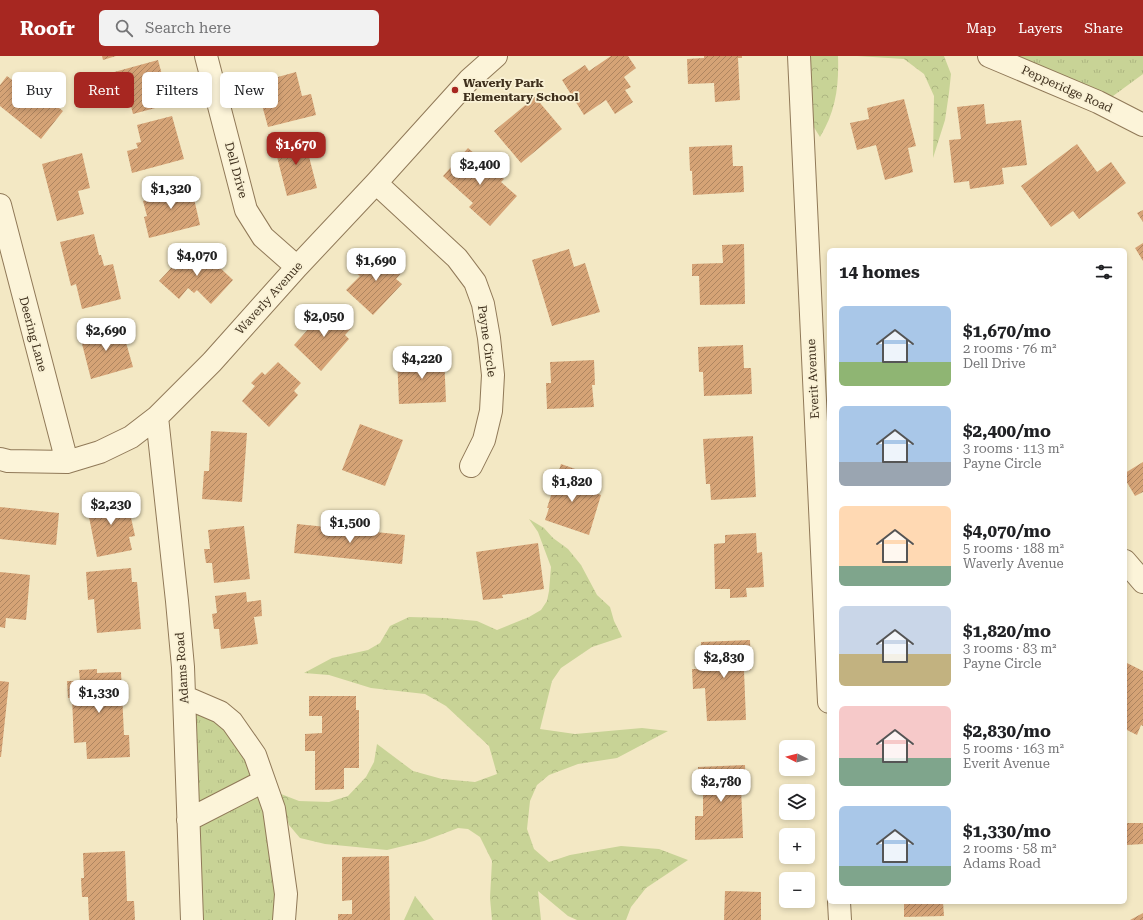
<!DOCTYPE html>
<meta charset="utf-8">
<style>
:root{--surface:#fff;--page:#f2f2f2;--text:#202124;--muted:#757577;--accent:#a72721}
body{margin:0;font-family:"Roboto Serif",serif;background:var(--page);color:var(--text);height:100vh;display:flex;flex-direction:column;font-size:15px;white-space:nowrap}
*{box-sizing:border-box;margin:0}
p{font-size:13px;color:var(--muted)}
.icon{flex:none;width:22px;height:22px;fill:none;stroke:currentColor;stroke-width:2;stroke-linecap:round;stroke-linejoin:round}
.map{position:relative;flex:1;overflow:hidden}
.panel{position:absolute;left:827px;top:192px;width:300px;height:656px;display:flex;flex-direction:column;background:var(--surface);border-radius:6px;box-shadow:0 2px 6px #0003}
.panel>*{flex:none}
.banner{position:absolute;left:12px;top:16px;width:380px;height:36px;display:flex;gap:8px}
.needle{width:26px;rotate:276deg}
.fabs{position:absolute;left:779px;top:684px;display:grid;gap:8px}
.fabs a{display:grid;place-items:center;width:36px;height:36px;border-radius:6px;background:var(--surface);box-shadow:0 2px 6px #0003;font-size:20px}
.price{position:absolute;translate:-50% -34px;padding:0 9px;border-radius:8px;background:#fff;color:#222;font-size:13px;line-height:26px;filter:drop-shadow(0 1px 2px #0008)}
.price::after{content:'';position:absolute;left:50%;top:24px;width:12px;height:9px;margin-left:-6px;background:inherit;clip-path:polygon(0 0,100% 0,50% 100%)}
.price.on{background:var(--accent);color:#fff}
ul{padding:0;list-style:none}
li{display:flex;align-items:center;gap:12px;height:100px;padding:0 12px}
li span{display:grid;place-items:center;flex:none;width:112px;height:80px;border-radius:6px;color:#555}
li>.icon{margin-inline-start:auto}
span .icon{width:48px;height:48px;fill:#fffc;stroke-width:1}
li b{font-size:17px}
h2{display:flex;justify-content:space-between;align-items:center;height:48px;padding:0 12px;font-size:17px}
.pill{padding:0 14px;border-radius:6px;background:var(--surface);box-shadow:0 2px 6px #0003;font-size:14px;line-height:36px}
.pill.on{background:var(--accent);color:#fff}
header{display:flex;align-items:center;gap:24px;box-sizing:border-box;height:56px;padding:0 20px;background:var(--accent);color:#fff}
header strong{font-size:19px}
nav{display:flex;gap:22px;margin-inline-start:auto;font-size:14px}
.search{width:280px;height:36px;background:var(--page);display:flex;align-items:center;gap:10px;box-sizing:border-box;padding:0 14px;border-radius:6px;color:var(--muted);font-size:15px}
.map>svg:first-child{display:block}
</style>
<header>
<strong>Roofr</strong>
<div class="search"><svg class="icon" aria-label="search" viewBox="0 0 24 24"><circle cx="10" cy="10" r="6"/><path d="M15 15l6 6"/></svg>Search here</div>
<nav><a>Map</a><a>Layers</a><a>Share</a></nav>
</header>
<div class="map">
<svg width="1143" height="864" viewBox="0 0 1143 864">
<defs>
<pattern id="grass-tufts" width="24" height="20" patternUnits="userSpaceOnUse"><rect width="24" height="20" fill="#c8d396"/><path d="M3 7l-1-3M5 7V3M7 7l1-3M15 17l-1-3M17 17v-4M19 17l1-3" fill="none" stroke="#adb581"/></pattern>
<pattern id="forest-crowns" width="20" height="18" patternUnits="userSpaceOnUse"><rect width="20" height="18" fill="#c8d396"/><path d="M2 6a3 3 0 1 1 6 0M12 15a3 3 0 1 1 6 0" fill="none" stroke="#adb581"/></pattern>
<pattern id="building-hatch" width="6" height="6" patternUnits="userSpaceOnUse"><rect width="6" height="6" fill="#d5a376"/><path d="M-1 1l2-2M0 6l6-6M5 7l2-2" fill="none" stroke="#ae8560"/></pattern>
</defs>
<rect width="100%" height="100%" fill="#f3e8c4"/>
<path fill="url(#grass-tufts)" d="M986 0H1143V18L1098 51Z
M190 649 223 663 251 702 269 753 279 864H195Z"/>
<path fill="url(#forest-crowns)" d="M804 0H838C839 30 836 55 820 81L810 65Z
M857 0H944L951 18 949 37 945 64 933 102 934 40 924 18 904 3Z
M529 463 544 472 553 482 568 493 581 509 597 539 610 551 614 565 622 581 592 591 561 612 552 625 540 673 575 678 642 672 668 675 617 702 578 708 549 719 537 729 530 745 527 773 534 793 549 806 570 799 621 790 659 793 688 804 646 832 631 851 626 864H577L568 860 538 835 541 864H492L490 842 492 805 480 781 468 773 458 772 424 785 387 794 325 788 300 782 289 769 284 753 281 738 299 745 329 746 348 740 366 721 374 706 377 688 413 715 442 723 475 726 497 718 489 690 446 650 425 638 371 632 329 619 304 617 332 602 368 594 380 587 390 570 409 561 445 562 477 565 497 574 529 561 541 554 547 545 549 535 551 511 538 476Z
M415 840 434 864H404Z"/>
<path fill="url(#building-hatch)" d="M102 0H116L103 4Z
M611 0H628L636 12 624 21 631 31 625 34 633 46 615 58 606 44 584 59 562 24 585 9 589 15Z
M704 0H742V2H738L740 44 715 46 714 27 688 28 687 3 704 2Z
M158 4 170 48 133 58 129 43 126 44 123 35 113 38 107 18Z
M296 16 302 40 311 38 316 59 268 71 256 27Z
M7 20 30 38 31 36 39 42 45 35 57 46 55 49 63 55 41 83 0 50V29Z
M535 41 562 73 521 107 494 75Z
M904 43 916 90 908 92 913 116 885 124 876 89 857 94 850 67 869 63 867 52Z
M984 48 986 68 1021 64 1027 109 1002 112 1004 128 970 133 969 125 954 127 949 84 961 83 957 51Z
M172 60 184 103 132 117 127 95 138 92 136 87 141 86 137 69Z
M304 81 317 132 287 140 274 89Z
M1077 88 1097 116 1111 106 1126 127 1079 163 1073 155 1051 171 1021 130Z
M732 89 733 110H743L744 136 693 139 692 115H690L689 91Z
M468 92 504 123 501 126 517 140 490 170 469 151 473 147 443 120Z
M82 97 90 132 78 135 84 158 57 165 42 108Z
M190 125 200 169 149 182 144 161 147 160 143 145 154 142 153 135Z
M1143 154V166L1137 157Z
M94 178 99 199H101L104 210 113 208 121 243 82 253 76 228 71 230 60 186Z
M1143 187V205L1135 192Z
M744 188 745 248 700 249 699 220H692V208L723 207 722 189Z
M198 191 233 224 211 248 197 234 194 237 188 232 179 243 159 225 172 211 176 214Z
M569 193 574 211 585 207 600 256 552 270 532 204Z
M383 195 404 214 396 223 402 228 373 259 346 234 360 220 355 216 366 204 370 208Z
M329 250 352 271 345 279 349 283 321 315 294 289Z
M121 269 133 311 91 323 80 280Z
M743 289 744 312H751L752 338 704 340 703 316H699L698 291Z
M444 299 446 346 399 348 397 301Z
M594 304 595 329H592L594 351 547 353 546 327H551L550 306Z
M278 306 301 327 294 335 298 339 269 371 242 345 255 330 251 327 262 316 265 319Z
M360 368 403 384 385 430 342 414Z
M211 375 247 377 242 446 202 443 204 415H209Z
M753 380 756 441 711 444 710 428H706L703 383Z
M1143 406V436L1135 440 1125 423V417Z
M561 408 581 415 575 431 601 439 589 479 545 464 549 452H547Z
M121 439 123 449 128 448 135 480 129 481 132 494 97 501 86 446Z
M0 451 59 457 56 489 0 483Z
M297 468 405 479 402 508 294 497Z
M244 470 250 523 214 527 212 507H206L204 493H210L208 474Z
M756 477 757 497 762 496 764 531 746 532 747 541 730 542V533H715L714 488 725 487V479Z
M538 487 544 533 502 539 503 542 483 544 476 496Z
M131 512 132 526H137L141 573 97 577 94 543 88 544 86 516Z
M0 516 30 519 26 564 6 562 5 572 0 571Z
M246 536 247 546 261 544 262 560 254 561 258 588 221 593 219 573H214L212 558 217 557 215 540Z
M750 584 751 614 744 615 746 664 707 665 705 632 693 633 692 613H702L701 586Z
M1125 606 1143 615V670L1141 669 1137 679 1125 673Z
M97 613V617L121 616 124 679H129L130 701 87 703 86 686 74 687 72 642H68L67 625H80L79 614Z
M0 625 9 626 1 701H0Z
M309 640H356V654H359V712H344V733L315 734V695H305V678L322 677V660H309Z
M745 709 746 731H741L743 782 695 784V760H703V736H699L698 711Z
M1126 767H1143V788L1127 789Z
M125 795 127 845H134L135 864H89L88 841H82L81 822H84L83 797Z
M389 800 390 864H338V858H352V844L342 845V801Z
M725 835 761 836V864H724Z
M904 846H943L944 860 904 861Z
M1143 857V864H1130Z"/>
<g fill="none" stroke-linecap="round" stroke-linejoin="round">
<defs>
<path id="minor" d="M206 0 246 154 263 181 297 211
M799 0 829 646
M989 0 1098 46 1143 69
M376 127 457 202 475 226 483 248 489 282 493 319 491 355 484 384 471 410
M0 149 67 406
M157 361 177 545 183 611 192 864
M0 403 8 405 67 406 100 396 131 381 157 361 212 306 297 211 376 127 469 24 496 0
M1125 505 1143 526
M185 641 220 656 232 666 255 699 274 753 286 838 284 864
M188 764 264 725
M839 846 840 864"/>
</defs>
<use href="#minor" stroke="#907958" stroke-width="24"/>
<use href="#minor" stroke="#fcf4d9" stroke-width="22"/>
</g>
<circle fill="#a72721" stroke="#f9f1d5" stroke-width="1.5" cx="455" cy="34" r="4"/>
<g text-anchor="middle" stroke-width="3.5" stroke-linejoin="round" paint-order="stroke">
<g font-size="12" font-weight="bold" fill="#3f301d" stroke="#f9f1d5" text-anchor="start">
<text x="463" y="31">Waverly Park<tspan x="463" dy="14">Elementary School</tspan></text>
</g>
<g font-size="12" fill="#3f301d" stroke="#f9f1d5">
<text transform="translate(1067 33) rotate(24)" y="4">Pepperidge Road</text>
<text transform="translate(236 114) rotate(75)" y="4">Dell Drive</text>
<text transform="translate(269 242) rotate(-48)" y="4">Waverly Avenue</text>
<text transform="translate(33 278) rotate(75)" y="4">Deering Lane</text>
<text transform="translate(487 285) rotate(82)" y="4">Payne Circle</text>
<text transform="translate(813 323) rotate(-93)" y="4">Everit Avenue</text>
<text transform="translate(182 612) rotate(-94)" y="4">Adams Road</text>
</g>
</g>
</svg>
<div class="fabs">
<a><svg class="needle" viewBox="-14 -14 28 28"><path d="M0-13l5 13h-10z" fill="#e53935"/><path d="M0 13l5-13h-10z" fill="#757577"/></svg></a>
<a><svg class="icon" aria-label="layers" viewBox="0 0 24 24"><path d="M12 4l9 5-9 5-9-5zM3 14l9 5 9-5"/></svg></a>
<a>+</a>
<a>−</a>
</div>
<b class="price on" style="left:296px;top:110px">$1,670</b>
<b class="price" style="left:480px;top:130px">$2,400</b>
<b class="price" style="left:171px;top:154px">$1,320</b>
<b class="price" style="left:197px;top:221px">$4,070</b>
<b class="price" style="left:376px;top:226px">$1,690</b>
<b class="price" style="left:324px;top:282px">$2,050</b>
<b class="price" style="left:106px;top:296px">$2,690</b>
<b class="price" style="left:422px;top:324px">$4,220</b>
<b class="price" style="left:572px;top:447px">$1,820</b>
<b class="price" style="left:111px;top:470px">$2,230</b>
<b class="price" style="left:350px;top:488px">$1,500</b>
<b class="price" style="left:724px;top:623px">$2,830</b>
<b class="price" style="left:99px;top:658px">$1,330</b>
<b class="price" style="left:721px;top:747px">$2,780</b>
<div class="banner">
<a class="pill">Buy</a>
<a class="pill on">Rent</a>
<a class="pill">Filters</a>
<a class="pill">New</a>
</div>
<section class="panel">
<h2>14 homes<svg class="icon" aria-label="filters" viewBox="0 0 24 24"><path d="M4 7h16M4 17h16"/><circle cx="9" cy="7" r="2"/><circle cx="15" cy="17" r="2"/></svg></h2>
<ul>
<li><span style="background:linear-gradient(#a9c7e8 70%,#8fb573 0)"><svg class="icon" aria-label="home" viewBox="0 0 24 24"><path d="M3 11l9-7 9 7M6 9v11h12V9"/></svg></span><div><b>$1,670/mo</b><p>2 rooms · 76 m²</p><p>Dell Drive</p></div></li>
<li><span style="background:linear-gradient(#a9c7e8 70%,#9aa5b1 0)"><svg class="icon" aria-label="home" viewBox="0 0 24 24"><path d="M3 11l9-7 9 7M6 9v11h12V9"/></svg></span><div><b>$2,400/mo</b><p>3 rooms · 113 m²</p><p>Payne Circle</p></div></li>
<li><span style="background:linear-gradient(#ffd9b3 75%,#7fa58c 0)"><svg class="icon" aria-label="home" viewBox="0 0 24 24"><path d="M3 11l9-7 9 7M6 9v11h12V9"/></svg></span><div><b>$4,070/mo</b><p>5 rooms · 188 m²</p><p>Waverly Avenue</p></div></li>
<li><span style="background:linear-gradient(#c9d6e8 60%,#c2b280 0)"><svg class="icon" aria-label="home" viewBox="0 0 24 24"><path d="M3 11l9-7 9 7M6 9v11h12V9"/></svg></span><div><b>$1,820/mo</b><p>3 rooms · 83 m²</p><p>Payne Circle</p></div></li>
<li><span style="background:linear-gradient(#f6c9c9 65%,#7fa58c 0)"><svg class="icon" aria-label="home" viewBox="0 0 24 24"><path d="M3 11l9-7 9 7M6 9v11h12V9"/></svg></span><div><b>$2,830/mo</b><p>5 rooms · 163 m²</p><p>Everit Avenue</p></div></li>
<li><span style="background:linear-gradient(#a9c7e8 75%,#7fa58c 0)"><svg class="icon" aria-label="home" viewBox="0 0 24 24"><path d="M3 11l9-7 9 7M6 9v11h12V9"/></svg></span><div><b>$1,330/mo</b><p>2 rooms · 58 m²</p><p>Adams Road</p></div></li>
</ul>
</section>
</div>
